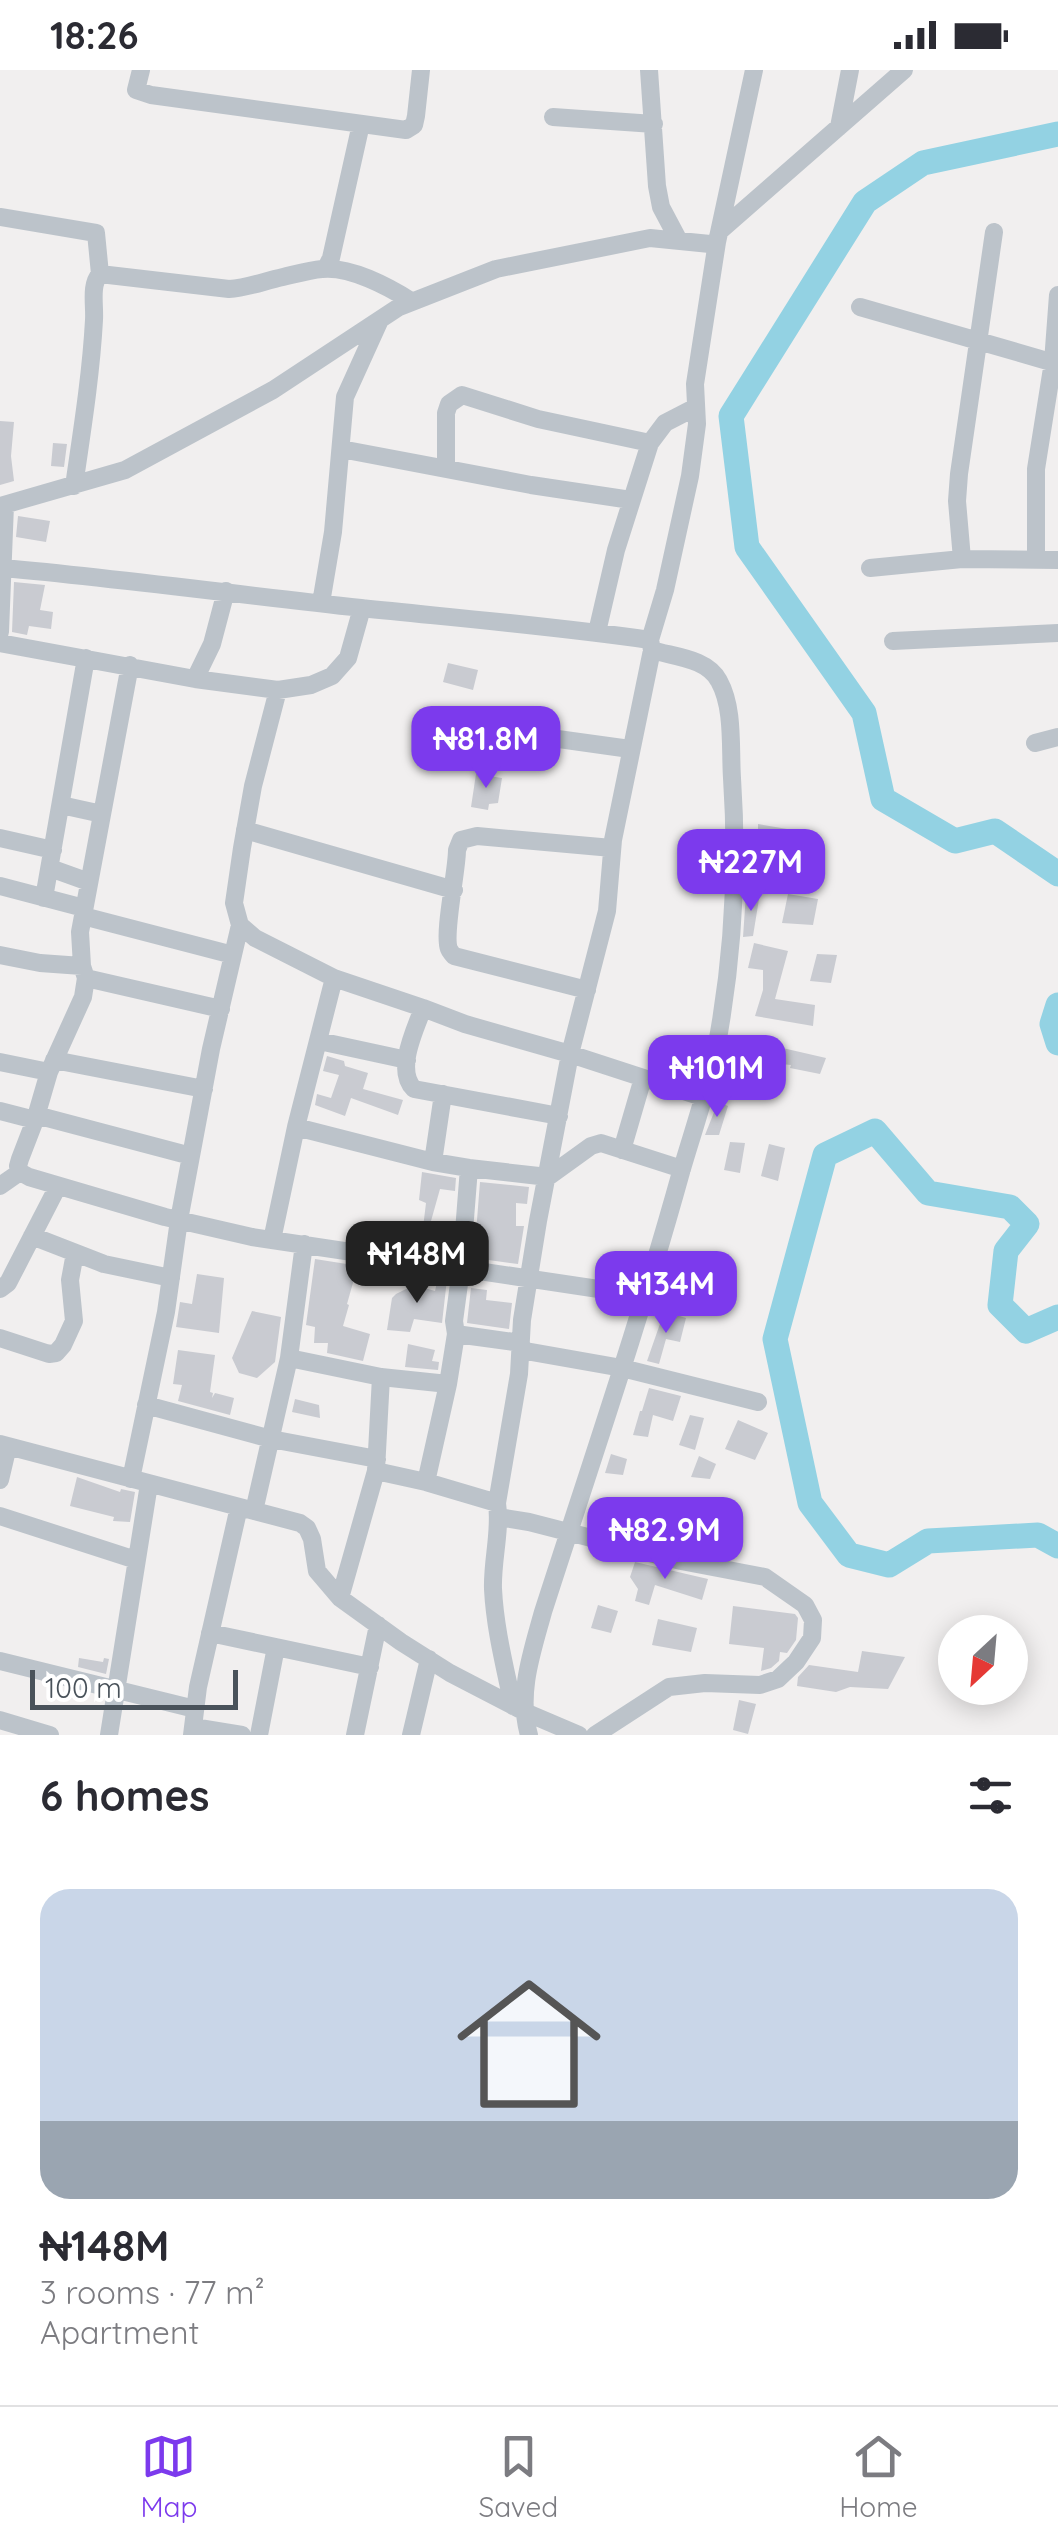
<!DOCTYPE html>
<meta charset="utf-8">
<style>
:root{--surface:#fff;--page:#f7f7f7;--text:#2b2b33;--muted:#7c7c81;--line:#e1e1e2;--accent:#7c3aed}
body{margin:0;font-family:Quicksand,sans-serif;background:var(--page);color:var(--text);height:100vh;display:flex;flex-direction:column;font-size:38px;white-space:nowrap}
*{box-sizing:border-box;margin:0}
p{font-size:32px;color:var(--muted)}
.icon{flex:none;width:55px;height:55px;fill:none;stroke:currentColor;stroke-width:2;stroke-linecap:round;stroke-linejoin:round}
.map{position:relative;height:1665px;overflow:hidden}
.sheet{display:flex;flex-direction:column;background:var(--surface);flex:1}
.sheet>*{flex:none}
.needle{width:65px;rotate:206deg}
.buttons{position:absolute;left:938px;top:1545px;display:grid;gap:20px}
.buttons a{display:grid;place-items:center;width:90px;height:90px;border-radius:50%;background:var(--surface);box-shadow:0 5px 25px #0003;font-size:50px}
.scale{position:absolute;left:30px;bottom:25px;width:208px;box-sizing:border-box;padding-left:10px;border:5px solid #49525a;border-top:0;font-size:28px;line-height:35px;white-space:nowrap;color:#49525a;-webkit-text-stroke:8px #fff;paint-order:stroke}
.price{position:absolute;translate:-50% -85px;padding:0 22px;border-radius:20px;background:var(--accent);color:#fff;font-size:32px;line-height:65px;filter:drop-shadow(0 2px 5px #0008)}
.price::after{content:'';position:absolute;left:50%;top:60px;width:30px;height:22px;margin-left:-15px;background:inherit;clip-path:polygon(0 0,100% 0,50% 100%)}
.price.current{background:#222;color:#fff}
ul{padding:0;list-style:none}
li{display:grid;align-content:center;gap:20px;height:530px;padding:0 40px}
li+li{border-top:2px solid var(--line)}
li span{display:grid;place-items:center;height:310px;border-radius:30px;color:#555}
li>.icon{margin-inline-start:auto}
span .icon{width:180px;height:180px;fill:#fffc;stroke-width:1}
li b{font-size:42px}
h2{display:flex;justify-content:space-between;align-items:center;height:120px;padding:0 40px;font-size:42px}
.status{display:flex;justify-content:space-between;align-items:center;height:70px;padding:0 50px;background:var(--surface);direction:ltr}
.status svg{height:28px;fill:currentColor}
.tab-bar{display:flex;justify-content:space-around;align-items:center;height:140px;border-top:2px solid var(--line);background:var(--surface);font-size:28px;color:var(--muted)}
.tab-bar a{display:grid;justify-items:center;gap:5px}
.tab-bar .current{color:var(--accent)}
.map>svg:first-child{display:block}
</style>
<div class="status"><b>18:26</b><svg viewBox="0 0 49 12"><path d="M0 12V9h3v3zM5 12V6h3v6zM10 12V3h3v9zM15 12V0h3v12zM26 1h20v11H26zM47 4h2v5h-2z"/></svg></div>
<div class="map">
<svg width="1058" height="1665" viewBox="0 0 1058 1665">
<rect width="100%" height="100%" fill="#f1efef"/>
<g fill="none" stroke-linecap="round" stroke-linejoin="round">
<path stroke="#93d2e3" stroke-width="25" d="M1058 64 923 93 865 132 731 346 747 477 864 643 883 729 955 771 995 761 1058 804
M1058 935 1052 954 1058 973
M1058 1247 1026 1261 1000 1235 1006 1181 1027 1154 1010 1137 928 1123 875 1061 825 1085 775 1269 810 1433 849 1485 889 1495 928 1471 1038 1465 1058 1476"/>
</g>
<path fill="#c9cbd1" d="M0 351 14 352 11 386 14 411 0 415Z
M53 373 67 374 64 397 51 396Z
M18 446 50 451 46 472 16 467Z
M14 512 45 515 40 540 53 542 51 559 29 556 27 565 12 562Z
M448 593 478 600 473 620 443 612Z
M476 704 502 708 498 733 489 734 488 740 471 737Z
M758 754 793 760 794 772 804 774 802 790 778 791 780 773 758 772Z
M760 823 753 866 743 867 746 824Z
M788 824 818 829 813 855 782 853Z
M754 873 788 881 775 929 815 935 813 956 755 946 763 920V900L748 898Z
M817 884 837 885 831 913 810 911Z
M761 973 826 988 820 1004 790 998 791 995 759 992Z
M327 986 344 991 345 996 368 1003 363 1019 403 1030 398 1045 351 1028 345 1046 315 1035 317 1024 331 1028 339 1005 323 1001Z
M718 1032 728 1036 719 1065H705Z
M730 1072 745 1073 740 1103 724 1100Z
M769 1074 785 1078 778 1111 761 1106Z
M422 1102 456 1108 455 1121 440 1119 431 1151 452 1153 450 1184 411 1178 412 1165 422 1166 426 1133 419 1130Z
M480 1112 529 1117 527 1134 516 1133V1156H524L518 1194 474 1188Z
M315 1189 372 1198 371 1203 356 1202 347 1234 349 1235 343 1256 370 1264 363 1291 327 1283 328 1273H314L315 1257 306 1255Z
M197 1204 224 1208 219 1263 176 1257 180 1232 192 1234Z
M438 1208 447 1209 442 1253 414 1249 410 1262 387 1260 392 1228 396 1224 414 1215 435 1221Z
M471 1218 487 1220 486 1230 512 1233 509 1259 467 1253Z
M252 1241 281 1247 275 1292 257 1308 239 1303 232 1288Z
M673 1244 686 1248 680 1272 666 1269 659 1294 647 1291 662 1248 671 1251Z
M408 1274 435 1280 432 1291 439 1292 438 1300 405 1297Z
M178 1280 215 1285 210 1322 213 1323 212 1328 215 1323 234 1328 230 1345 178 1331 182 1315 173 1314Z
M649 1318 681 1326 673 1351 653 1345 648 1367 633 1365 640 1341H642Z
M295 1329 319 1335 320 1348 292 1342Z
M690 1345 704 1348 695 1380 679 1375Z
M738 1350 768 1363 755 1390 725 1379Z
M611 1384 627 1389 623 1405 605 1403Z
M699 1386 716 1394 710 1409 691 1407Z
M77 1407 120 1422 121 1419 135 1422 130 1452 113 1451 114 1447 70 1436Z
M635 1492 708 1509 702 1530 655 1515 649 1535 635 1531 638 1519 630 1507Z
M598 1535 618 1541 611 1563 591 1558Z
M733 1536 795 1544 798 1548 796 1570 787 1583 780 1582 779 1591 771 1598 761 1601 764 1578 729 1574Z
M658 1549 697 1558 691 1582 652 1575Z
M862 1581 905 1587 888 1619 850 1617 836 1622 797 1616 798 1607 809 1595 858 1602Z
M79 1588 103 1592 104 1588 109 1589 106 1604 78 1597Z
M739 1630 756 1634 748 1664 733 1660Z"/>
<g fill="none" stroke-linecap="round" stroke-linejoin="round">
<path stroke="#bcc3ca" stroke-width="18" d="M141 0 136 20 151 25 406 60 414 55 416 46 421 0
M649 0 657 116 661 137 679 171
M553 47 654 54
M839 57 850 0
M0 147 96 163 100 204C90 215 95 235 94 250 91 305 82 361 74 416
M721 160 904 0
M326 198 331 188 361 54
M100 204 229 219C248 218 264 211 283 207 296 204 310 200 322 199 350 196 389 217 411 231
M860 237 1058 294
M341 379 531 415 631 430
M446 398V343L449 334 462 325 538 349 650 373
M0 436 125 400 273 320 399 237 496 199 650 168 710 174 717 172
M962 489 957 431 959 404 994 162
M1036 489V399L1053 292 1058 225
M4 498C123 509 242 525 361 538 457 548 553 556 650 570
M870 498 962 489 1058 490
M321 533 333 462 345 327 379 252
M0 562 5 435
M597 562 616 480 650 373 665 353 696 337
M893 571 1058 563
M0 573 195 609 278 620 311 615 332 606 348 588 362 538
M195 609 212 574 226 521
M278 620 253 716 242 778 234 833 240 855 255 868 334 908 423 938
M479 658 630 679
M1035 673 1058 667
M61 735 102 744
M245 760 454 820
M0 768 53 780
M50 798 89 812
M0 816 84 838
M44 828 86 588
M83 846 233 885
M0 885 40 893 82 896
M86 908 221 939
M587 920 454 886C452 883 450 882 449 879 443 864 457 801 457 780L461 770 477 766 612 778
M319 971 407 990
M54 990 204 1019
M0 992 49 1002
M0 1041 35 1050
M36 1045 191 1086
M559 1046 414 1019C395 1000 415 960 423 938L465 954 570 984 705 1028
M296 1057 433 1092 469 1098 548 1107 591 1076 601 1073 682 1099
M622 1080 643 1008
M433 1092 443 1024
M20 1102 29 1107 165 1147 252 1167 645 1226
M20 1102 18 1096 20 1089 35 1050 49 1002 83 927 86 908 82 896 80 862 130 595
M0 1116 20 1102
M32 1166 104 1194 171 1208
M272 1170 296 1057 334 908
M0 1219 8 1213 58 1116
M456 1264 521 1273
M0 1268 49 1284 56 1283 63 1275 74 1251 70 1210 75 1183
M520 1280 622 1298 758 1332
M289 1288 381 1307 448 1314
M146 1335 271 1369 377 1389
M0 1374 300 1453 307 1458 312 1469 317 1501 340 1528 401 1572 450 1603 525 1642 579 1665
M376 1400 381 1307
M131 1409 166 1242 179 1150 211 979 240 855
M0 1410 8 1376
M426 1412 448 1314 456 1264 454 1251 461 1199 469 1098
M254 1441 289 1288 304 1174
M0 1446 136 1490
M498 1447 529 1452 681 1491 765 1507 805 1535 813 1550 812 1568 796 1592 778 1609 760 1615 705 1613 669 1617 595 1665
M340 1528 376 1401 426 1412 497 1433
M210 1563 370 1597
M0 1591 195 1639
M513 1636C505 1597 495 1559 493 1519 492 1490 501 1462 497 1433L519 1304 522 1250 538 1151 570 984 607 841 613 770 652 580 650 570 665 520 690 406 697 354 695 314 717 172 754 0
M0 1650 50 1665
M193 1657 242 1665
M109 1665 149 1414
M192 1665 198 1617 239 1437
M259 1665 276 1577
M355 1665 378 1555
M411 1665 429 1589
M529 1665C517 1624 532 1582 543 1542 590 1396 640 1250 681 1102 693 1061 707 1021 716 979 733 890 738 797 732 708 730 677 734 638 719 611 707 588 674 587 652 580"/>
</g>
</svg>
<div class="buttons">
<a><svg class="needle" viewBox="-14 -14 28 28"><path d="M0-13l5 13h-10z" fill="#e53935"/><path d="M0 13l5-13h-10z" fill="#7c7c81"/></svg></a>
</div>
<div class="scale">100 m</div>
<b class="price" style="left:486px;top:721px">₦81.8M</b>
<b class="price" style="left:751px;top:844px">₦227M</b>
<b class="price" style="left:717px;top:1050px">₦101M</b>
<b class="price current" style="left:417px;top:1236px">₦148M</b>
<b class="price" style="left:666px;top:1266px">₦134M</b>
<b class="price" style="left:665px;top:1512px">₦82.9M</b>
</div>
<section class="sheet">
<h2>6 homes<svg class="icon" aria-label="filters" viewBox="0 0 24 24"><path d="M4 7h16M4 17h16"/><circle cx="9" cy="7" r="2"/><circle cx="15" cy="17" r="2"/></svg></h2>
<ul>
<li><span style="background:linear-gradient(#c9d6e8 75%,#9aa5b1 0)"><svg class="icon" aria-label="home" viewBox="0 0 24 24"><path d="M3 11l9-7 9 7M6 9v11h12V9"/></svg></span><div><b>₦148M</b><p>3 rooms · 77 m²</p><p>Apartment</p></div></li>
</ul>
</section>
<nav class="tab-bar">
<a class="current"><svg class="icon" aria-label="map" viewBox="0 0 24 24"><path d="M3 6l6-2 6 2 6-2v14l-6 2-6-2-6 2zM9 4v14M15 6v14"/></svg>Map</a>
<a><svg class="icon" aria-label="saved" viewBox="0 0 24 24"><path d="M7 4h10v16l-5-4-5 4z"/></svg>Saved</a>
<a><svg class="icon" aria-label="home" viewBox="0 0 24 24"><path d="M3 11l9-7 9 7M6 9v11h12V9"/></svg>Home</a>
</nav>
